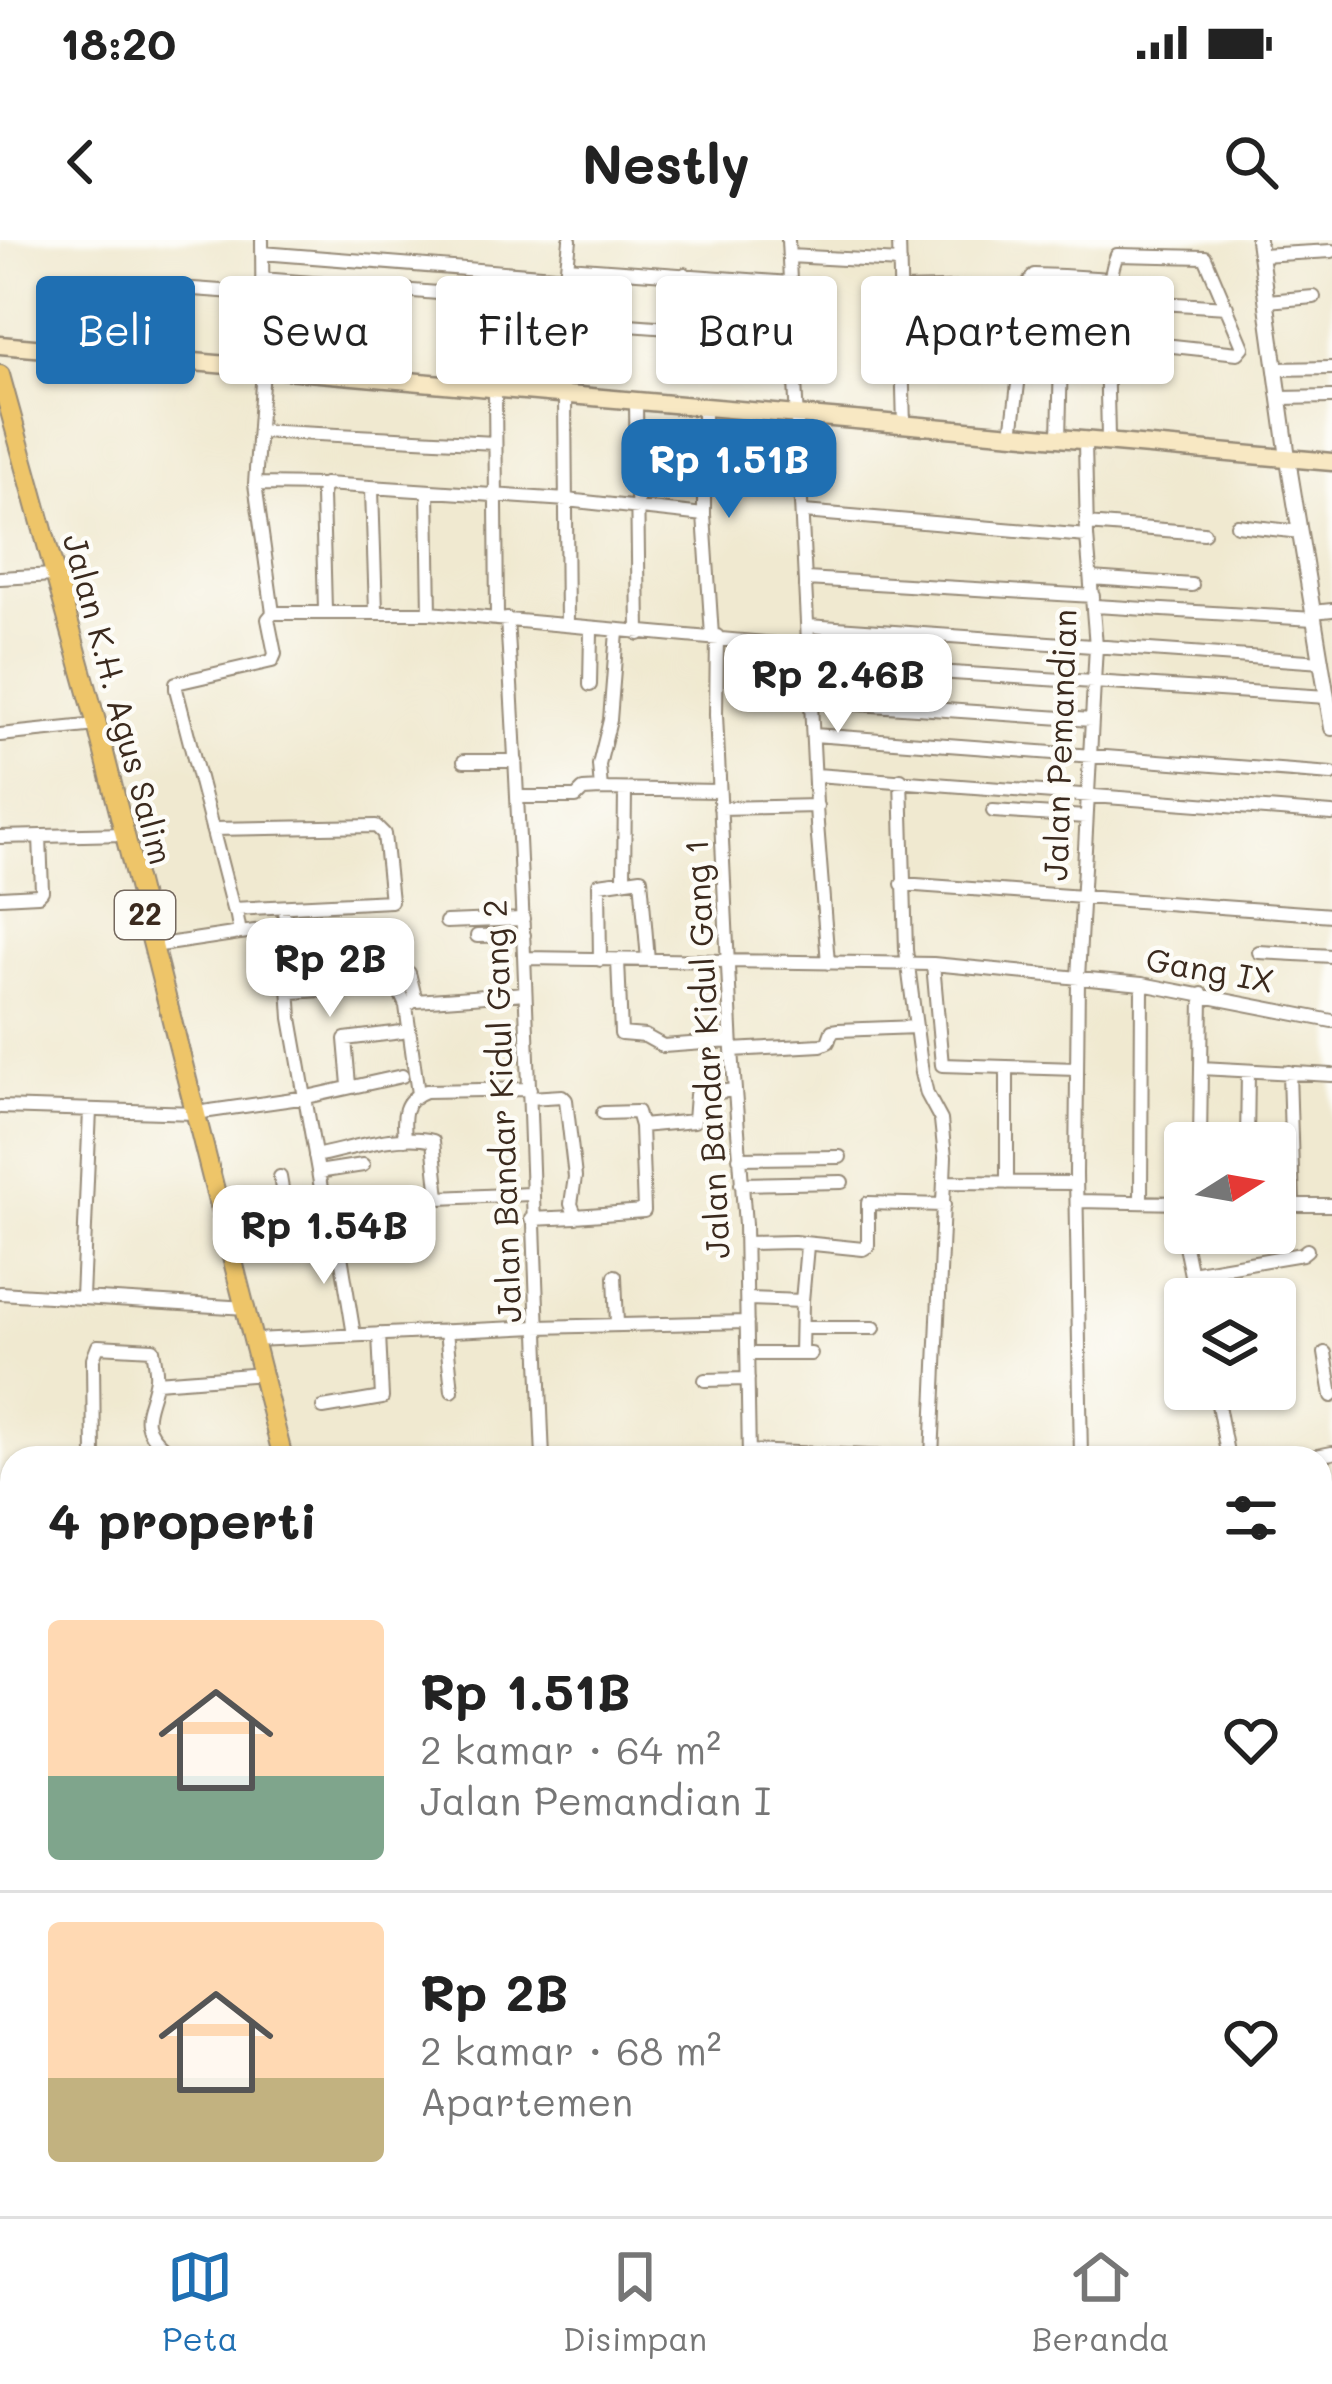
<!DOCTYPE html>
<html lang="id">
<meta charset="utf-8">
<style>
:root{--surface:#fff;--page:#f2f2f2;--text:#222;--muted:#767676;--line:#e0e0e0;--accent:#1f6fb2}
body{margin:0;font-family:Mali,sans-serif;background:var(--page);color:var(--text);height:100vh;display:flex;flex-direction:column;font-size:45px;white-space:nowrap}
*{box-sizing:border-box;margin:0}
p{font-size:39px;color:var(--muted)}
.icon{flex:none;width:66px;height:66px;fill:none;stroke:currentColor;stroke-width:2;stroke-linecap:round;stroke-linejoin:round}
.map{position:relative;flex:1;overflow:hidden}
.details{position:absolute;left:0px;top:1206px;width:1332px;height:771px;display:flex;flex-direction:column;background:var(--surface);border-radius:36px 36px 0 0;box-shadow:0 3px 9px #0004}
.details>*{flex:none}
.top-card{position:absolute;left:36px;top:36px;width:1260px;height:108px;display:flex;gap:24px}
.needle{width:78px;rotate:79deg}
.controls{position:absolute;left:1164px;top:882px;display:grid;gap:24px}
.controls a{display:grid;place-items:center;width:132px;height:132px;border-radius:12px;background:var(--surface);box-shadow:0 3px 9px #0004;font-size:60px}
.price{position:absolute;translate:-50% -102px;padding:0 27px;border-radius:24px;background:#fff;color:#222;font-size:39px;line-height:78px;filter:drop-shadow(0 3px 6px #0008)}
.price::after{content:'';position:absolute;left:50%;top:72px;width:36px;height:27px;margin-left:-18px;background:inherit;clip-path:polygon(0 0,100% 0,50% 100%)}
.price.active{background:var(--accent);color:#fff}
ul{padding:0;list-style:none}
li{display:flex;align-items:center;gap:36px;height:300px;padding:0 48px}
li+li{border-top:3px solid var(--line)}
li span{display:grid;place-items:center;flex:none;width:336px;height:240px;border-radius:12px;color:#555}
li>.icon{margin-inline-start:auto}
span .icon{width:144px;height:144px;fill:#fffc;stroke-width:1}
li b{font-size:51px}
h2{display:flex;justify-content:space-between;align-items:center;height:144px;padding:0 48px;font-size:51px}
.tag{padding:0 42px;border-radius:12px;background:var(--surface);box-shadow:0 3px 9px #0004;font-size:42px;line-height:108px}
.tag.active{background:var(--accent);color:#fff}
.status{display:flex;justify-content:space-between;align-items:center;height:84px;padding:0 60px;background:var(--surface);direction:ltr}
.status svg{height:33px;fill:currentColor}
header{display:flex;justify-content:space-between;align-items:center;height:156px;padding:0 48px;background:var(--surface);font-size:54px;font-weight:700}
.menu{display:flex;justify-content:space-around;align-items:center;height:168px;border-top:3px solid var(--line);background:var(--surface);font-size:33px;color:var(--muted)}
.menu a{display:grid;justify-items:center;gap:6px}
.menu .active{color:var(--accent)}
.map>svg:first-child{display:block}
</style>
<div class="status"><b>18:20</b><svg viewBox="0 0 49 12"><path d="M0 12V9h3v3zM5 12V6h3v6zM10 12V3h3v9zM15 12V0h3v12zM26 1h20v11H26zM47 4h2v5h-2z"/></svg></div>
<header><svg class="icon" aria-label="back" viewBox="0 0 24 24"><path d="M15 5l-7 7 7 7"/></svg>Nestly<svg class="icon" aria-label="search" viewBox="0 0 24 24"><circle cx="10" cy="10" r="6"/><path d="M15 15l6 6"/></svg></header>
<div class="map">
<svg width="1332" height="1976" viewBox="0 0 1332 1976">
<rect width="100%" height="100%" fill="#fdfcf7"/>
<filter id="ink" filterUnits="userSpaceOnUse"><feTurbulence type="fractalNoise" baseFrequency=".00833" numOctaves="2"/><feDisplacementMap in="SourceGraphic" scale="24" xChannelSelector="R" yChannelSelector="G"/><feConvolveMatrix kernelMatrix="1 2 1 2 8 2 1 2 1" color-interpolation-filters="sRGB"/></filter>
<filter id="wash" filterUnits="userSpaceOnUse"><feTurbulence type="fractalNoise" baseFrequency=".004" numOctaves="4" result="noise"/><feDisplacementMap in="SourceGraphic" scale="48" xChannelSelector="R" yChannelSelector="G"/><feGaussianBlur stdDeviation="2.7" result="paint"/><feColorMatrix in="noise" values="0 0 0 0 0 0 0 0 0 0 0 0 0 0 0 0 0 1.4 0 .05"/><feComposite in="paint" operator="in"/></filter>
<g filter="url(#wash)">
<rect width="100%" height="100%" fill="#f0e9d0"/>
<path fill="#92b76c" stroke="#667045" stroke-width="3" d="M0 1830 12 1839V1915L0 1907Z
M135 1965H357V1973L209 1976Z"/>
<path fill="#49a8c8" stroke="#426973" stroke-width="3" d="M1332 1758V1929L1320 1935V1765Z
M0 1907 12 1915V1965H135L209 1976H0Z
M442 1965H1253L1209 1976H316Z"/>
</g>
<g filter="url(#ink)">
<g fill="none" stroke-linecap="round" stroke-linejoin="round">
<defs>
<path id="minor" d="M262 0 263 129 255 244 273 373
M788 0 817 584 828 723
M899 0 904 186
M262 13 566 37
M1260 15 1332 11
M789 16 900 22
M567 27 791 43
M56 39 262 54
M262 39 563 63
M901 50 1028 47
M1110 60 1227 67
M1267 61 1314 57
M561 80 792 97
M679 89 685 34
M134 118 138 65
M1276 129 1332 128
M495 150 497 378
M553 155 570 0
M565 156 567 385
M1280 158 1332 157
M636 162 639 394
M704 168V275L712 396
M259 191 495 203
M1012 195 1030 41 1034 35 1063 36
M1059 199 1063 36 1111 39
M1108 203C1108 159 1101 50 1117 15L1205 17 1243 107 1238 113 1108 99
M255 244 324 245
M372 250 376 371
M428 252 430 373
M804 272 1087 296
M1086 284 1204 293
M1237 285 1300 292
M0 338 54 335
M1091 338 1192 345
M806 339 1093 356
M1095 366 1314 379
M325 370 322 255 325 244 567 260 704 275
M1313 372 1332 370
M507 379C525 658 531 938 543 1218
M808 386 1322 422
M717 396 716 475 732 810 745 985 749 1218
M811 424 1327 457
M590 445 591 391
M813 461 1092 480
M0 495 97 485
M814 495 1332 534
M464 521H516
M816 535 1332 574
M901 539 906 710 922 833 927 854 941 880 945 917 932 1218
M601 549 599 525 610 480 617 392
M518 557H576L583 550 601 549 719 551
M720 568 817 566
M993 571 1086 577
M212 589 376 586 384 594 391 661 233 669 176 449V443L272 421 275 414 268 379 273 373H430L809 407
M0 597 125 594
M624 639 625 551
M902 644 1332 675
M0 657 38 655 42 651 40 596
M284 668 291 778 328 988 337 991 411 977
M446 682 523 679
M240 693 285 687
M477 696 524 695
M153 706 240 693 236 671
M1259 712 1332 716
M525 718 933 724 1142 744 1332 781
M600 720 599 644 641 638 648 720
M618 720 621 794 645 796 663 806 731 801
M933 724 942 825 1077 829
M409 733 416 761 525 753
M292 752 397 745 406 766
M411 763 406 766 418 854
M732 810 821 805 828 802 832 791 838 790 916 787
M1007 827V943
M1201 828 1332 835
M1289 832 1293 965
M349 845 345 799 402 792
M530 858 562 856 566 860 575 937 571 964 576 977 531 979
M0 867 196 873 307 857 402 836
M603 873 637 872 641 886 694 881 696 855 734 850
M405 899C403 875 402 860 426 851L530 849
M1200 903 1202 754
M1247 903 1248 831
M315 916C351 909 398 892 433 901L439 958 530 954
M739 918 840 917
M318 932 363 925
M280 937 288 984
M946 942 1076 943
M741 944 842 942
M1077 961 1185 963
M1141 962 1142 744
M1176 963 1196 1059
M1275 965H1332
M575 976 644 971 641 886
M337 991 354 1095
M229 997 326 977
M746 1003 794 1002 863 1009 868 1006V963L944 965
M1191 1033 1302 1014 1307 1010
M615 1036 617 1084
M0 1053 247 1068
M82 1057 90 870
M748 1059 802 1061 807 1006
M802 1088H874
M446 1091 452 1151
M254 1100 537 1087 747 1082
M1325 1113 1332 1156
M748 1114H811
M801 1114 802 1061
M705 1140 748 1139
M156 1142 264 1134
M1215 1149 1228 1218
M323 1168 382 1158 379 1094
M749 1211 916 1218
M94 1218 93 1119 98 1106 153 1109C154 1117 157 1129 156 1138 152 1168 133 1182 164 1208
M1081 1218 1076 934 1078 738 1096 406 1087 296 1085 202
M1306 1218 1332 1213
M0 1284 12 1283
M1321 1315 1332 1353
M1320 1509 1332 1506
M1320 1545 1332 1549
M0 1706H12
M1320 1707 1332 1700"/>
<path id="tertiary" d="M1258 0 1290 232 1332 488
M0 1520 12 1519"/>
<path id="secondary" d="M0 105 1332 222
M1320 1315 1332 1312"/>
<path id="trunk" d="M0 135 97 485 283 1218
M371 1965V1976"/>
</defs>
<use href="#minor" stroke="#968a77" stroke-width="16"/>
<use href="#tertiary" stroke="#968a77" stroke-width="18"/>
<use href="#secondary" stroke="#968a77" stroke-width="21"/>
<use href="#trunk" stroke="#968a77" stroke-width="22"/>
<use href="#minor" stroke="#fff" stroke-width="12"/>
<use href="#tertiary" stroke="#fff" stroke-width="14"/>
<use href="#secondary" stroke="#f8e8c3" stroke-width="16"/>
<use href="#trunk" stroke="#eec569" stroke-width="18"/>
</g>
</g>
<g text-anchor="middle" stroke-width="9" stroke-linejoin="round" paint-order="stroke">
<rect fill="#fdfcf7" stroke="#75695f" stroke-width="3" x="115" y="651" width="60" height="48" rx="9"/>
<g font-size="30" font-weight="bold" fill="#3b2a1e">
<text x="145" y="685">22</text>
</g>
<g font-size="33" fill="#3b2a1e" stroke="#fdfcf7">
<text transform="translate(118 459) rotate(75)" y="12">Jalan K.H. Agus Salim</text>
<text transform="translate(1060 505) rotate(-88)" y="12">Jalan Pemandian</text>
<text transform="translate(1210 730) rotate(10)" y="12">Gang IX</text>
<text transform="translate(707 809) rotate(-93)" y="12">Jalan Bandar Kidul Gang 1</text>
<text transform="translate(502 871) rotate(-92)" y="12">Jalan Bandar Kidul Gang 2</text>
</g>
</g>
</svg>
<div class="controls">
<a><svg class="needle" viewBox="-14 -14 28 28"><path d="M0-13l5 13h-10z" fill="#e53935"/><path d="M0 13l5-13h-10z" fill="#767676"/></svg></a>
<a><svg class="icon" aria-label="layers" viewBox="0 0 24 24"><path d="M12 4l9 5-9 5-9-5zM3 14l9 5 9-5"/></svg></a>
</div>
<b class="price active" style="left:729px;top:281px">Rp 1.51B</b>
<b class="price" style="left:838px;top:496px">Rp 2.46B</b>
<b class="price" style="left:330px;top:780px">Rp 2B</b>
<b class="price" style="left:324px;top:1047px">Rp 1.54B</b>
<div class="top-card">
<a class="tag active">Beli</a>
<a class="tag">Sewa</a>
<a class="tag">Filter</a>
<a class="tag">Baru</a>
<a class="tag">Apartemen</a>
</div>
<section class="details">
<h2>4 properti<svg class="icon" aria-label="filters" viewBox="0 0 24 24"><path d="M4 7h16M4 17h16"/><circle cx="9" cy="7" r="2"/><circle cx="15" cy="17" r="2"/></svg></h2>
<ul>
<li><span style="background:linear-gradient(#ffd9b3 65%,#7fa58c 0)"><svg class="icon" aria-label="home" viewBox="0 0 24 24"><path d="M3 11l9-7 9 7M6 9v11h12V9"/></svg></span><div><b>Rp 1.51B</b><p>2 kamar · 64 m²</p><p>Jalan Pemandian I</p></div><svg class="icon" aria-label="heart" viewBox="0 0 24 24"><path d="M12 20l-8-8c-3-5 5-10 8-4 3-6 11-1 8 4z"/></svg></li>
<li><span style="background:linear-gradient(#ffd9b3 65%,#c2b280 0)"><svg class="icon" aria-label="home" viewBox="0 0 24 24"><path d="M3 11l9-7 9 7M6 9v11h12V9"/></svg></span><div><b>Rp 2B</b><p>2 kamar · 68 m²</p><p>Apartemen</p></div><svg class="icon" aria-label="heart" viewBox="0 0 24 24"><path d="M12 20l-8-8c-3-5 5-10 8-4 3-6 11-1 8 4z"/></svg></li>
</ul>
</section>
</div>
<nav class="menu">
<a class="active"><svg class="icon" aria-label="map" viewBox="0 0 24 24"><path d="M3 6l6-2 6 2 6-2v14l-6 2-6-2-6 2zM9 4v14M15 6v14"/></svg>Peta</a>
<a><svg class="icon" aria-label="saved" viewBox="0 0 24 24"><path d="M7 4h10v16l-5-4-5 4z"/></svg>Disimpan</a>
<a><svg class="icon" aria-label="home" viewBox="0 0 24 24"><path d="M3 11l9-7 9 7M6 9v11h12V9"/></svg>Beranda</a>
</nav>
